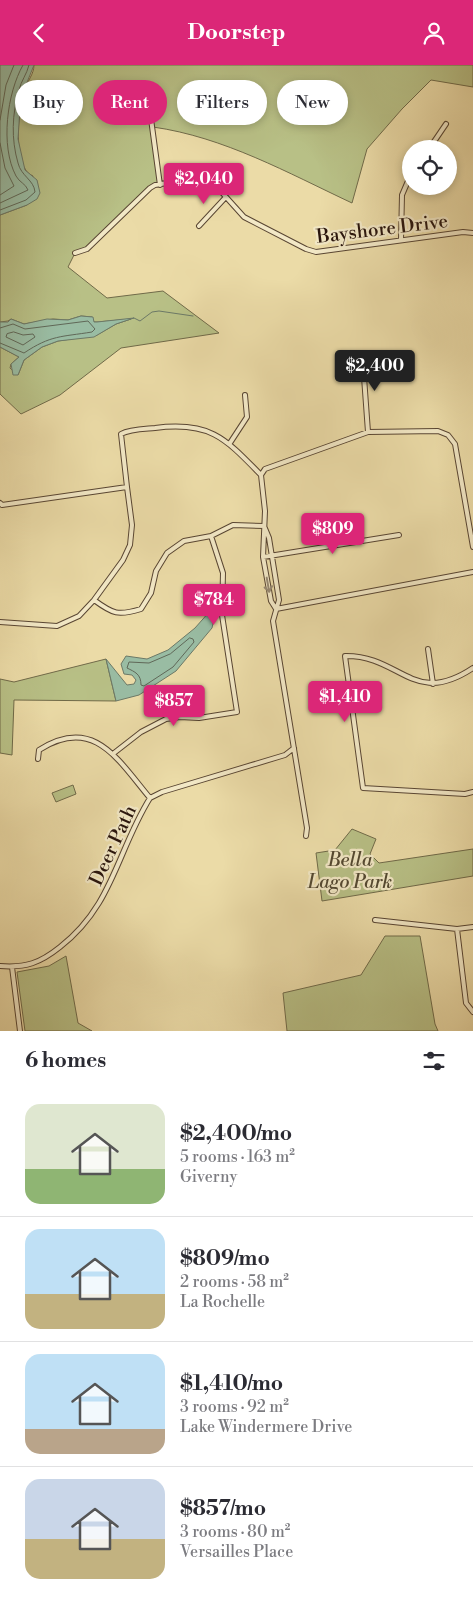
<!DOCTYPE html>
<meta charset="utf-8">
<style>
:root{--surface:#fff;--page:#f2f2f3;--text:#2b2b33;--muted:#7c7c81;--line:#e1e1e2;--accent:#db2777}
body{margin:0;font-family:"Libre Bodoni",serif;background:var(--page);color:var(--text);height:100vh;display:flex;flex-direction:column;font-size:19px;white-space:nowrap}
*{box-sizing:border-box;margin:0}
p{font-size:16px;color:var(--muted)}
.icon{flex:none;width:28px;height:28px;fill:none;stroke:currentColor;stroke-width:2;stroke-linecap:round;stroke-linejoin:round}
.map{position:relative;height:966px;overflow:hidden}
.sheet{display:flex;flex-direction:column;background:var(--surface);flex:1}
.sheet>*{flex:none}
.guide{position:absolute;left:15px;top:15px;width:444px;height:45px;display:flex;gap:10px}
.buttons{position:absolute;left:402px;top:75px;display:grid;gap:10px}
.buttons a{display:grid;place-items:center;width:55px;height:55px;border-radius:50%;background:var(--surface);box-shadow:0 2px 8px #0003;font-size:25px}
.price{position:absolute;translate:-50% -42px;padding:0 11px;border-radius:5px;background:var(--accent);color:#fff;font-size:16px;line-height:32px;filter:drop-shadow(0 1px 2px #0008)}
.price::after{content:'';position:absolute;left:50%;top:30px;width:15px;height:11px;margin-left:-8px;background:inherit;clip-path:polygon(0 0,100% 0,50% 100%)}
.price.on{background:#222;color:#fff}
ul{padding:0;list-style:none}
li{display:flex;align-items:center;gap:15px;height:125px;padding:0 25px}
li+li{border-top:1px solid var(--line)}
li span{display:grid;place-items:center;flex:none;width:140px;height:100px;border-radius:15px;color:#555}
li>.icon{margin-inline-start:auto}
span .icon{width:60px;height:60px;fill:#fffc;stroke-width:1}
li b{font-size:21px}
h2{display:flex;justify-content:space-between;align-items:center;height:60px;padding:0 25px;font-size:21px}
.chip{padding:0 18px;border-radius:22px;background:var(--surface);box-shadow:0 2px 8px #0003;font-size:18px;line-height:45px}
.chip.on{background:var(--accent);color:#fff}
header{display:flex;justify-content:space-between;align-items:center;height:65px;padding:0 25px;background:var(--accent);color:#fff;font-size:22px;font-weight:700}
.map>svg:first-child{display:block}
</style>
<header><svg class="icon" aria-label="back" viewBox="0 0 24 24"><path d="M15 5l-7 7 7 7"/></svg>Doorstep<svg class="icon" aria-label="person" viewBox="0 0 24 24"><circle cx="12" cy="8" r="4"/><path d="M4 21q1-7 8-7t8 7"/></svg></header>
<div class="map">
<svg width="473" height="966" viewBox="0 0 473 966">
<rect width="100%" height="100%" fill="#ebdba7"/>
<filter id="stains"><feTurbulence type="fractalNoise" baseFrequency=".004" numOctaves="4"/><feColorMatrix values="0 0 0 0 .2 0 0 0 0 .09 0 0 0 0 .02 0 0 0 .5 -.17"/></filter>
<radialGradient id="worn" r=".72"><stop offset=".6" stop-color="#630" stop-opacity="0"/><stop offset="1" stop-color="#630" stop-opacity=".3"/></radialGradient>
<path fill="#b8c086" stroke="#706a49" d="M34 0H473V22L431 15 402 44 367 84 352 138C288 108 224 72 153 62L160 120H155L87 184 75 188 68 202 107 233 163 226 219 268 121 283 60 330 21 349 0 329V282L19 292 11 299 10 303 18 310 24 295 42 282 58 276 97 270 116 259 131 254 97 257H94L92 252 81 251 68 255 53 254 24 259 11 254 8 256 0 257V150L27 140 33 111C12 104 18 42 24 25 27 17 34 9 34 0Z
M106 594 116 636 14 635 12 690 0 688V614L14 617Z
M73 720 76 729 56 737 52 728Z
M352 764 376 774 370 789 379 798 473 784V811L322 836 316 788 335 785Z
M385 871H420L435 959 438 966H287L283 928 361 910Z
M66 891 78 958 92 966H25L17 907 49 901Z"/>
<path fill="#99bca3" stroke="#6c7967" d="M0 0H34L24 25 20 44 18 74 25 105 37 115 40 128 37 134 27 140 0 150Z
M81 251 93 252 94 257H97L134 253 116 259 94 272 58 276 42 282 24 295 18 310H13L11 299 19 292 0 282V257H8L11 254 24 259 47 254 68 255Z
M214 527 218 535 212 563 176 606 139 630 116 636 106 594 127 620 134 619 136 615 132 610 124 609 121 599 126 591 147 594 168 585 195 563 210 546Z"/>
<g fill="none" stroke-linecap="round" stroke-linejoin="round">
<path stroke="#606858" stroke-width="1" d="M0 55 6 20 14 0
M0 78 5 103 14 121 0 130
M0 138 28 125C26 119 19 117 16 111 0 81 7 28 23 0
M0 145 26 135 35 127C34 115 21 111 18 98 11 74 12 49 19 25 21 16 27 9 29 0
M0 263 13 259 25 264 88 256 95 264 92 267C61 272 51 270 24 288L0 278
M14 267 23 270 33 269 35 272 23 280 6 272 7 269Z
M190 573 193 574 194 577 173 602 144 621 141 620C141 609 135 607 127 603L129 597 149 598 170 589Z"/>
<path stroke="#6c7967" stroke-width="1" d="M134 253 140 256 152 247 159 246 193 251"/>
<defs>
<path id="minor" d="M138 40 151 54 160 120
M429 84 446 59
M199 161 225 133
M401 175 402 130 411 109
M75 188 87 184 150 123 155 120 197 113 207 115 217 122 244 152 306 184 316 187 463 167 473 168
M368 367 364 312 403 303
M230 378 247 352 245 330
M261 410 265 404 368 367 438 366 448 370 455 379 473 482
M261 410 265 446 263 492 271 536 276 544
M0 438 2 440 127 422 121 369C130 364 145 364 155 363 210 356 225 373 261 410
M264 461 269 473 279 535 273 556 307 763 306 771
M263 492 399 470
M94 535C113 549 118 551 141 544L151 528 156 506 167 488 184 476 211 471 233 460 264 461
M276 544 473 507
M0 557 57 561 79 551 94 535 123 495 130 480 132 460 127 422
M428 584 433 619
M473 603C413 643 401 590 345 591L363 723 465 729 473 727
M114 688 141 667 166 654 180 652 199 653 237 647 222 550 223 508 211 471
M38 694 39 685C94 650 118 695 150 733
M375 855 457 864 473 862
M457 864 466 938 473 947
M0 901C26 903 40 898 60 882 113 841 117 786 150 733L162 727 285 690 294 683
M12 902 20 966"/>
</defs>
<use href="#minor" stroke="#594633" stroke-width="6"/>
<use href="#minor" stroke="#f2e8c6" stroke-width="4"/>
</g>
<defs><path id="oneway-shaft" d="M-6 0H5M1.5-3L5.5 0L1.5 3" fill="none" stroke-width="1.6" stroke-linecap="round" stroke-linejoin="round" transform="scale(1.25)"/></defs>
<use stroke="#978972" href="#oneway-shaft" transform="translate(268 520) rotate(80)"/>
<g text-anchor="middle" stroke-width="4.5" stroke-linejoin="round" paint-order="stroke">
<g font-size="19" fill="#28140c" stroke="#f2e8c6">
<text transform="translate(382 163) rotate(-7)" y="7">Bayshore Drive</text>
<text transform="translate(112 780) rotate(-65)" y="7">Deer Path</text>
</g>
<g font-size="19" font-style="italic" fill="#534831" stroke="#f2e8c6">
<text x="350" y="801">Bella<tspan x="350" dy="22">Lago Park</tspan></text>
</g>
</g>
<rect width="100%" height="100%" filter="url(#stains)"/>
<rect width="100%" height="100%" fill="url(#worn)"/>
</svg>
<div class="buttons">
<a><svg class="icon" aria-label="locate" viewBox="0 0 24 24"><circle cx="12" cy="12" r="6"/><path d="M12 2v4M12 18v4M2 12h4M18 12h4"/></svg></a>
</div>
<b class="price" style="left:204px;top:140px">$2,040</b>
<b class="price on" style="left:375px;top:327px">$2,400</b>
<b class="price" style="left:333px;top:490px">$809</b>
<b class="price" style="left:214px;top:561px">$784</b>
<b class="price" style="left:345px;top:658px">$1,410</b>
<b class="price" style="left:174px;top:662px">$857</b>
<div class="guide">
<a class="chip">Buy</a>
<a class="chip on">Rent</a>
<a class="chip">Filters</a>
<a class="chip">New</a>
</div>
</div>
<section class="sheet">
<h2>6 homes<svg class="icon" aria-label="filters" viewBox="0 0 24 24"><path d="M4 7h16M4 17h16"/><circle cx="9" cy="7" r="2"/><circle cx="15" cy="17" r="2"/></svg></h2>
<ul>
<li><span style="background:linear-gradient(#dfe7d0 65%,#8fb573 0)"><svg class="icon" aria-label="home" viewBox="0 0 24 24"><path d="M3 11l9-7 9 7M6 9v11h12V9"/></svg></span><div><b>$2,400/mo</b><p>5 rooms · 163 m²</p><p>Giverny</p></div></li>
<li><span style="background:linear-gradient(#bfe0f5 65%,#c2b280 0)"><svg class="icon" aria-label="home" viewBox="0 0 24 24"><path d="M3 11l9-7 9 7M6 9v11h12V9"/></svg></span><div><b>$809/mo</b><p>2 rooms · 58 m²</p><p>La Rochelle</p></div></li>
<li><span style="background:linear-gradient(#bfe0f5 75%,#b9a48a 0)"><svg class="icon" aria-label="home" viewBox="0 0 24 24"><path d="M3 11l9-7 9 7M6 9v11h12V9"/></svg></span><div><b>$1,410/mo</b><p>3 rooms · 92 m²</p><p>Lake Windermere Drive</p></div></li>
<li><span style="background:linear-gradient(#c9d6e8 60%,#c2b280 0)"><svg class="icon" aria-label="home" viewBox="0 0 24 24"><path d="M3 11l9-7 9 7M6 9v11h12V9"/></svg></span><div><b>$857/mo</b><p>3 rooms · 80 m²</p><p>Versailles Place</p></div></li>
</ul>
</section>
